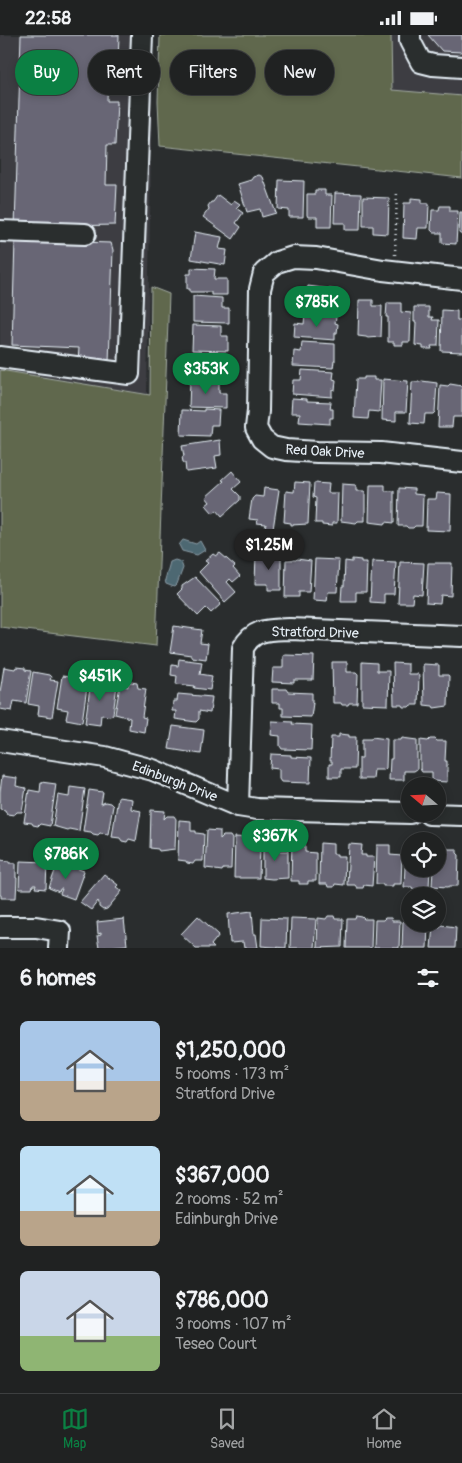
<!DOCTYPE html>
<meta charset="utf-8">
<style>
:root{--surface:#202222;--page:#282a2a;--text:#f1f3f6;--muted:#a2a4a5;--line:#3d3f40;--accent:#0b8043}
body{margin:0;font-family:Pangolin,sans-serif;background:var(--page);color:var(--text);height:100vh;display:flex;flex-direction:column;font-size:19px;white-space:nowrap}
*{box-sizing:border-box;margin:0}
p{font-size:16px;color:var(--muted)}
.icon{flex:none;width:28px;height:28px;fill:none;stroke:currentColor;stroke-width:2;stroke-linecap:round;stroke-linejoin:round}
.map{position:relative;height:913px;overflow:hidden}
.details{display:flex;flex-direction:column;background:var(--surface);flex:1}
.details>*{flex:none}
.hud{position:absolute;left:15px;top:15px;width:432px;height:45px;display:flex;gap:10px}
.needle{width:32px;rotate:289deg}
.buttons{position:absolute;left:401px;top:742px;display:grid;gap:10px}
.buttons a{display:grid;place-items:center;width:45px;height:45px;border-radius:50%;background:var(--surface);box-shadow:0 2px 8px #0003,0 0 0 1px var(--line);font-size:25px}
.price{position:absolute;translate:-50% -42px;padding:0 11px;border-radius:18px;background:var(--accent);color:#fff;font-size:16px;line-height:32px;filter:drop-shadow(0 1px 2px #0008)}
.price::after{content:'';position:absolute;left:50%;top:30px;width:15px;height:11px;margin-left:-8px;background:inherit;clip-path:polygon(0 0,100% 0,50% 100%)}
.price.current{background:#222;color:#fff}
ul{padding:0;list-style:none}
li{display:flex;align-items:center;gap:15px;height:125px;padding:0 20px}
li span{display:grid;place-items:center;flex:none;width:140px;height:100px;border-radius:8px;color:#555}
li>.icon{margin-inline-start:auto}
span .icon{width:60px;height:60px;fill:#fffc;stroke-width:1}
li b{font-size:21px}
h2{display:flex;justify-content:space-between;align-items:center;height:60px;padding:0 20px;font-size:21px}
.chip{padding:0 18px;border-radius:22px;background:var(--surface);box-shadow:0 2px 8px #0003,0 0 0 1px var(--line);font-size:18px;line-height:45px}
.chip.current{background:var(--accent);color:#fff}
.status{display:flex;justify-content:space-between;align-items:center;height:35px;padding:0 25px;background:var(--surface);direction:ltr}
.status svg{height:14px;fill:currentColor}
.dock{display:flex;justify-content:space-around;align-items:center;height:70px;border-top:1px solid var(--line);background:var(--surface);font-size:14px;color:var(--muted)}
.dock a{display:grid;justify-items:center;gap:2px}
.dock .current{color:var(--accent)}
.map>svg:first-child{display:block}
</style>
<div class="status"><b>22:58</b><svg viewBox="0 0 49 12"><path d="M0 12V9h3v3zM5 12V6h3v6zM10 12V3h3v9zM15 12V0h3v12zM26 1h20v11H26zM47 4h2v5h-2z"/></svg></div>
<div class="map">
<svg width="462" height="913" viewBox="0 0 462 913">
<rect width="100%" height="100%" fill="#2a2d2e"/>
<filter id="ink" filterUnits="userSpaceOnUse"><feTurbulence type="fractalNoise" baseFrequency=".02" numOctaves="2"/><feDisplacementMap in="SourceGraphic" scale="10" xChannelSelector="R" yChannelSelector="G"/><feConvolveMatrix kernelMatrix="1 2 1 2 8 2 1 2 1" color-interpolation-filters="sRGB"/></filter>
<g filter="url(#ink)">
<path fill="#3d3e43" d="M0 0H153L147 359 0 335Z
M391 0H462V61L392 56Z"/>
<path fill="#60684e" stroke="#a4aca3" d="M160 0H391L392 55 462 61V143L160 111 158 66Z
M151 252 169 259 156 611 0 592V335L150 360Z"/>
<path fill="#4e6772" stroke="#8c9ea8" d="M183 505 196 509 200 506 205 515 197 520 182 516 179 510Z
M175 525 181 527 183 533 177 549 174 552 166 549 165 545 170 527Z"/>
<path fill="#686675" stroke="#e8f1f8" d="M21 0H119L118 28H108L107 66H117L115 110H107L106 150H117L115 190 15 192Z
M428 0H462V17L442 16Z
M259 140 263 142 276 178 262 182 260 174 247 177 238 149 251 145 253 142Z
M279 145 304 146 303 182H289V175L278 174Z
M315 155H325V160H332L331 192H317V182H308L307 180V159H315Z
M335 158 361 159 360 195H345V188H334Z
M218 160 231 170 234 165 240 169 236 173 243 178 236 188 241 192 233 204 203 182 209 174 208 171 211 167H213Z
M363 162 389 163 388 199 373 198V191H363Z
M411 163 422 164V168H429L428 193H418L417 204 403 203 404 168H411Z
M440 171H450V176H458L456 209 442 208V198H434L431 195 432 175H439Z
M460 177H462V200L459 198Z
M195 197 222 202 219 214 227 215 225 230 191 224Z
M15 205 111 208 113 215 109 327 78 326 79 313 12 310Z
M191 233 215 234 214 244H227V260H211V257H190V254H187V239H191Z
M308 251 338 255 337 270H335L334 277 310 274V276L295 274 297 260 306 261Z
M193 261 222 263V273H229V288L193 287Z
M359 265H373V271H382L381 302 368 303 366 302 358 301Z
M387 268H401V277L411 278 410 307H403V310H394V307H388V282H386Z
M414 272H429V282H433L432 285H439L438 311H431L432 314H423V311L415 310 416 287H414Z
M442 275 457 276V285H462V317L441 316Z
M305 279 336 282 335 288 338 289 337 298H335V305L294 302 295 288 304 289Z
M193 290 221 291V301H228V316L192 315Z
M302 307 335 309V326H334L333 333 293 331 294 316 301 317Z
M193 318 216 319V329L228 330 227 344 193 342V336L187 335 188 325H193Z
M302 335 334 337 333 344 336 345 335 355 332 354V362L292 359 293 345H301Z
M364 342H374V345H381L379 377 369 376 368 384 354 383 356 344H364Z
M383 344 408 346 406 377H396V386L382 385Z
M190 346 219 347V358H226V373L189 372Z
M422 346 437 348 435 377 433 379H425L424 389 410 388 412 347H420Z
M450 349 462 351V382H453L452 392H438L440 350 448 351Z
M292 363 307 364V366L331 367 330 374H333V383H330V389L299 387 300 378H291Z
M204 374 219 375 218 390H211L210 401 181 400 182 375 204 376Z
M220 405 221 420 215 421 217 433 186 437 185 428 183 427 182 422 184 421 182 411Z
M232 436 241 447 233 454 240 461V465L222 481 217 475 213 478 206 470 210 467 206 462 224 446 222 445Z
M295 447 310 448 308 489 291 490V488L284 487 286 456 294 457Z
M314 448 329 449 328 458H338L337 488H332V491L322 490V488H315L316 463 313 462Z
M342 449 356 450V456H365V486H358L356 488 341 486Z
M370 450H385V456H394V488L386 487 385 489 369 487Z
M264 453 279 455 273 494 265 493 266 489 257 488 258 485 249 484 252 464 255 461 263 462Z
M399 453 414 454V459L423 460 422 491H415L413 493H408L406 491H398Z
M437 458 451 459 450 496 426 495 427 464H436Z
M263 517 273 518V519L281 520V555H268V549H255L256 519H263Z
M220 518 235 531 233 533 240 541 233 547 230 544 227 547 236 557 225 567 199 537 208 528 205 526 213 519 216 521Z
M297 524 311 526 309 557H299V562H285L286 525H296Z
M315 524 339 525 337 557H328L327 566 313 565Z
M352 524 361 525V527H367L366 557H356V566H341L342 551H344L345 526 352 527Z
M372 526 396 527 394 559H384V568L370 567Z
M400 527 424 528 422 560 413 559 412 568H398Z
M428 528H452L451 561 441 560 440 569 426 568Z
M195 542 221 569 211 578 206 573 198 581 177 559 182 554V551Z
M174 591 202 595 200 608 208 609 206 624 191 622V620L170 617Z
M285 620 314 621 313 645H294V648L272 647 273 633H283V621Z
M179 624 202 627 200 639 212 641 210 655 194 653 195 651 176 649 177 641 171 640 172 630 178 631Z
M332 627H347V637H356L358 639 357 668H349L348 670H342L341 668H333Z
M362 627 377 628V636H389L388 670 362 669Z
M393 628 408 629V639H418L419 641 418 670H411L409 672H403L402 670H394Z
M423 629 439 630V640H448L449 641 448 671 434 673 433 671 424 670Z
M4 632 15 634 16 632 25 633V635L31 636 26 668 14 666 12 676 0 674V657Z
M33 637 49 640 51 642 50 645 58 646 52 682 38 680 39 671 28 669Z
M62 641 70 642 72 641 77 642 79 644 88 645 82 687 66 684 68 675 57 673Z
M91 646 101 647 103 646 117 650 113 679 110 681 101 680 100 690 85 688Z
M131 647 137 648 138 653 146 654 142 682 146 683 144 697 129 694 130 683 115 679 120 650 128 652V649Z
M272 654H286L288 657 312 658V667L313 668 311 682 283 681V673H280V668H272Z
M178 659 212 662 210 678 199 676V684L196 687 175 684 176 676H172L173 666H177Z
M272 686 293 687 292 689 312 690 311 715 282 714 280 711V701L271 700Z
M173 691 204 695 201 719 169 714Z
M339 699 349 700V702H356L355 734H341V742H329V729H332V726H330L331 702H339Z
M372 702 387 704 386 733 384 735H374L373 744H359V723H362V704H371Z
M402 703 417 705V734L414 736H404V745H389L390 724H392V705H401Z
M430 704H435L437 706H446L445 726H447V747L432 746V737H422L420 734V705L428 706Z
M271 719 291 720V722L311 723 310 748 281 747 279 744V734L270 733Z
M2 741 17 743 16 751 26 753 22 777H17L14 780 7 779 5 775 0 774V757Z
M41 747 56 749 50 791 40 789 38 791 33 790 32 788 24 787 29 755 40 757Z
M70 752 85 754 79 796 69 794 67 795 53 791 58 760 69 762Z
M89 755 103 757 101 769 105 767 110 768 113 771 108 799 100 798 98 800 93 799 91 797 83 796Z
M118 762 132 764 131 774 141 776 136 806 129 804 127 807 122 806 120 803 112 802Z
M151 775 165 776 164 784 167 781H174L176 784 175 814 159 816 158 814 150 813Z
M179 785 191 786V796H196V798L204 799 203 826H195L193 829 187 828 186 826 178 825Z
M207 795 220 796V804L223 801H230L232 804 231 834H223L222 836 215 835 214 834 205 833Z
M235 802 249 803 248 813 253 811 260 813 259 843H234Z
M263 806 277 807V816H288V843L272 844 263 843Z
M292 808H305V817L316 818V846H308V849H299V846H291Z
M320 808 333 809V819H337V821H345L344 850 335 849 334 852H328L327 849H319Z
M349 809 362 810 361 820H366V822H374L372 851 364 850 363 853H357L355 850H347Z
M377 810H390V820L402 821 401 849H393V851H383V849H376Z
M406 811H410V834H430L429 852H421L420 855 413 854 412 852H404Z
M438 811 447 812V814H457V818L459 820 458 851H450L448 852 432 851 433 834H438Z
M0 825 10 826V828H16V843H17L16 863H1V860H0Z
M20 826 47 827 46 854 35 853 36 850H33L32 854H19Z
M58 827 84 836 74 864 60 859 62 854H60L59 857 49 853Z
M104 839 118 850 116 852 122 856 107 874 103 875 99 872V868L98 866 91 875 80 867Z
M252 876 254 899H256L258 913H244L243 907 230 908 228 879Z
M198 881 219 900 211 910 214 913H196L181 899Z
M328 881H334L335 884H343L342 912 317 913 318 883 326 884Z
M356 881 362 882 364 884H372L371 913H346L347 884H355Z
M262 883 287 884 286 913 261 911Z
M291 883 316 884 314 913H290Z
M385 883H391L392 886H400L399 913H374L375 885H383Z
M124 884 127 910 99 913 97 901 101 900V898L98 899 97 887Z
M403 886H410V889H428L427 913H402Z
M441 890 456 892 455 913H431L433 891 440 892Z"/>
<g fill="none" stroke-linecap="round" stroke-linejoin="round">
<defs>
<path id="minor" d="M410 0V6L421 27 433 30 462 32
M0 196 85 199
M462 244 383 235 316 223 293 222 277 227 264 238 260 254 258 376 256 393 262 404 272 412 286 415 317 417 381 418 462 427
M0 322 129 339 142 0
M0 706 105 722 123 727 153 735 238 771 257 774 410 778
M238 771 243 613C254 593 269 595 290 594L462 601
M429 779 462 780
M0 892H36L60 896 59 913"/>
</defs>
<use href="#minor" stroke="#e8f1f8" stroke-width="24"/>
<path stroke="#e8f1f8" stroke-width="2.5" stroke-dasharray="1 4" stroke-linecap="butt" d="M395 220 397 155"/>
<use href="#minor" stroke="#2a2d2e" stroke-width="20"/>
</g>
</g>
<g text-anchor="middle" stroke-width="5" stroke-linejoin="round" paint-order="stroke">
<g font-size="14" fill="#e8f1f8" stroke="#2a2d2e">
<text transform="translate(325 416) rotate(3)" y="5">Red Oak Drive</text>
<text transform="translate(315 597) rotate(1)" y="5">Stratford Drive</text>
<text transform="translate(175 746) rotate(21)" y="5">Edinburgh Drive</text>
</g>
</g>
</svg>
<div class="buttons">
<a><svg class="needle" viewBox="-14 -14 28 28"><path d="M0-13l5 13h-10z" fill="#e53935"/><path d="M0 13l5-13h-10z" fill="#a2a4a5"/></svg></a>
<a><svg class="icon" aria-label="locate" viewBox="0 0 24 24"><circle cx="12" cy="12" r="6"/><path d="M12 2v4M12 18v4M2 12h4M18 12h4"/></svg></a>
<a><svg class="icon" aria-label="layers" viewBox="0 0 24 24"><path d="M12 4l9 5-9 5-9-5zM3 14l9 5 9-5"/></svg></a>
</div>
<b class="price" style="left:317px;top:293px">$785K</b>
<b class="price" style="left:206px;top:360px">$353K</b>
<b class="price current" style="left:269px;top:536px">$1.25M</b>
<b class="price" style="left:100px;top:667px">$451K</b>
<b class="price" style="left:275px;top:827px">$367K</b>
<b class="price" style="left:66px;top:845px">$786K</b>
<div class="hud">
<a class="chip current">Buy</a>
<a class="chip">Rent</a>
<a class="chip">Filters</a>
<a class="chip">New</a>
</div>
</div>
<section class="details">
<h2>6 homes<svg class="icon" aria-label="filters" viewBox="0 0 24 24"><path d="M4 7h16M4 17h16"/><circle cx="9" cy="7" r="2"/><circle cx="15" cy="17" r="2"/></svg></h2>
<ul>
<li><span style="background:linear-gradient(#a9c7e8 60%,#b9a48a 0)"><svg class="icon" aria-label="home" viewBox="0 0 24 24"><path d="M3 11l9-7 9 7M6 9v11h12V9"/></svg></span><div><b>$1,250,000</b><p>5 rooms · 173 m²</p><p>Stratford Drive</p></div></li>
<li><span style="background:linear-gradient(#bfe0f5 65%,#b9a48a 0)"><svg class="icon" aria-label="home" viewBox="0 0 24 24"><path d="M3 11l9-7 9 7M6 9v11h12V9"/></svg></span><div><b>$367,000</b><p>2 rooms · 52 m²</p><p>Edinburgh Drive</p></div></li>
<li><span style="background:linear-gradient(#c9d6e8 65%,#8fb573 0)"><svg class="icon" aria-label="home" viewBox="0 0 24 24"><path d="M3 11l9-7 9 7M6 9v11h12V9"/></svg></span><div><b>$786,000</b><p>3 rooms · 107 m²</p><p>Teseo Court</p></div></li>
</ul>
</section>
<nav class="dock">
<a class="current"><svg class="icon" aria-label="map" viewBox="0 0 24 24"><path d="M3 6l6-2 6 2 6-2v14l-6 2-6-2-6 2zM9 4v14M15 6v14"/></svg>Map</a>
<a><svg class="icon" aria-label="saved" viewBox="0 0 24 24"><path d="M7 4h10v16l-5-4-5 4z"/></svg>Saved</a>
<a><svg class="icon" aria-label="home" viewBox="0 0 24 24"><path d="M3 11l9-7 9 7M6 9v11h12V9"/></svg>Home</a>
</nav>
